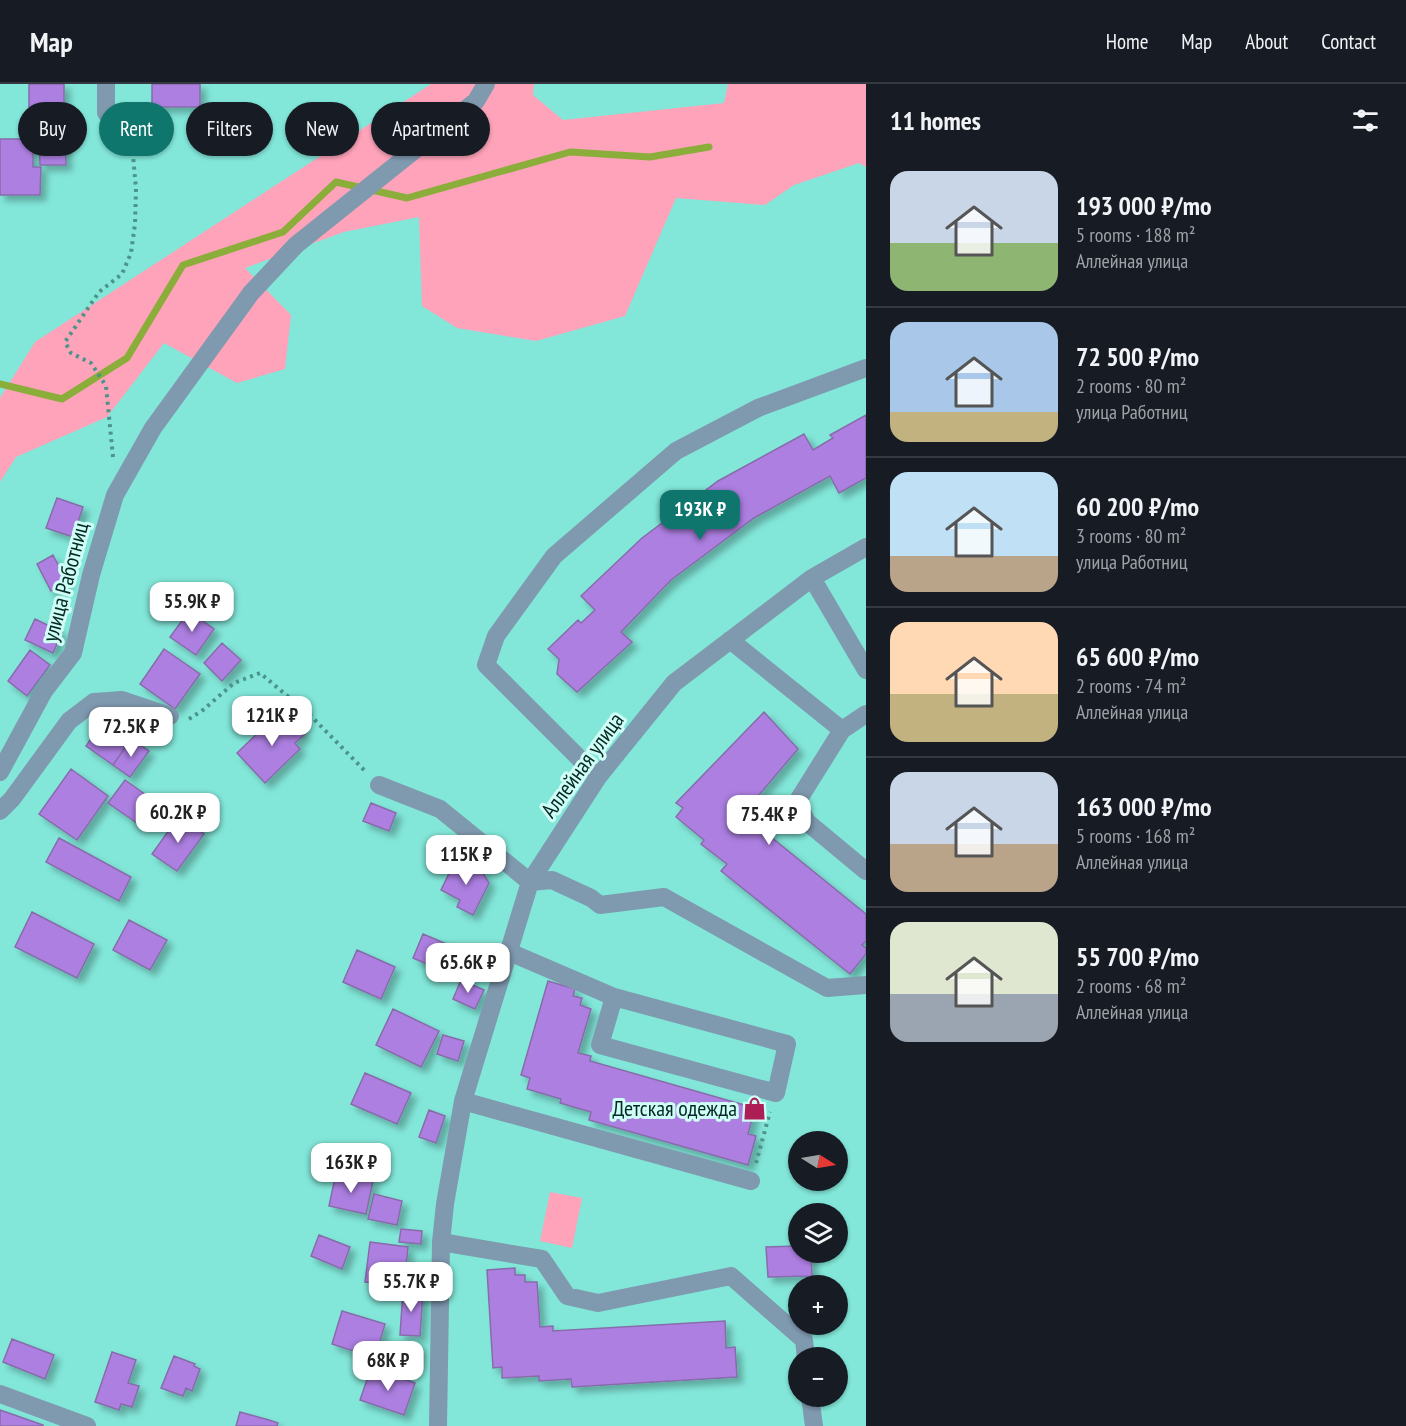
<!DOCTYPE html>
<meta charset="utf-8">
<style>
:root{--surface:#171b24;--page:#20242c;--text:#f1f3f6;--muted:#9ea1a6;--line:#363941;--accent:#0f766e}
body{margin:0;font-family:"PT Sans Narrow",sans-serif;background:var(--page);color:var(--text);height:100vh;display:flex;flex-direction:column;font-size:22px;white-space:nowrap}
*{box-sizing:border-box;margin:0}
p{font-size:20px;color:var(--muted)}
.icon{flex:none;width:33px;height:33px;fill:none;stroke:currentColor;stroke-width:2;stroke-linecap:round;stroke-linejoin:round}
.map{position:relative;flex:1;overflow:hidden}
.drawer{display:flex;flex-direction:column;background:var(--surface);width:540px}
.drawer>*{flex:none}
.guide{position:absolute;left:18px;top:18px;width:570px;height:54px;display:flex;gap:12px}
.needle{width:39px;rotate:101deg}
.buttons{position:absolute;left:788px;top:1047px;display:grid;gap:12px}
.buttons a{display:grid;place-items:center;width:60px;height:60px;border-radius:50%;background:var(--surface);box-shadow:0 2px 4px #0004;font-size:30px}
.price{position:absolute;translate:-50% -51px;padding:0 14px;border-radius:12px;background:#fff;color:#222;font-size:20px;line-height:39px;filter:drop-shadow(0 2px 3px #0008)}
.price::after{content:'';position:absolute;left:50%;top:36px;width:18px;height:14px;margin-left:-9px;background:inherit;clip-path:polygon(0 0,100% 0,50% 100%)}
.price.active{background:var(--accent);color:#fff}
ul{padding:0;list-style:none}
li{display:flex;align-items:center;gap:18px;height:150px;padding:0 24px}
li+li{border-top:2px solid var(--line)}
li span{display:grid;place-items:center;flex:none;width:168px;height:120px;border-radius:18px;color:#555}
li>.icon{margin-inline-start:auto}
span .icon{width:72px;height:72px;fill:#fffc;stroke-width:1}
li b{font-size:26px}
h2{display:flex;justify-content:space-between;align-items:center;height:72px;padding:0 24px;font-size:26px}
.chip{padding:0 21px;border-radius:27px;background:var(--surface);box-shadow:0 2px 4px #0004;font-size:21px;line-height:54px}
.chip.active{background:var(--accent);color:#fff}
header{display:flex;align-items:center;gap:36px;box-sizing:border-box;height:84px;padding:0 30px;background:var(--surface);border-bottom:2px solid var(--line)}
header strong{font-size:28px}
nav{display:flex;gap:33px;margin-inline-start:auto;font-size:21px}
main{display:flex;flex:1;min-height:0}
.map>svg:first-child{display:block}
</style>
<header>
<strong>Map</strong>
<nav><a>Home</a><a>Map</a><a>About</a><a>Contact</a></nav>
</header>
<main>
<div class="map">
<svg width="866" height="1342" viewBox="0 0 866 1342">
<defs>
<filter id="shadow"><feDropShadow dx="5.5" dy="5.5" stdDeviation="3" flood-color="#0004"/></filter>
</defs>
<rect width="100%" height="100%" fill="#82e7d9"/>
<path fill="#fea3b9" d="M431 0H534L533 11 563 36 724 19 728 0H866V83L859 79 794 101 765 121 676 114 625 232 536 257 457 244 422 222 419 133 344 148 245 184 291 231 285 285 237 299 164 259 107 333 16 373 0 398V314L35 258Z
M550 1108 582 1114 572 1164 540 1157Z"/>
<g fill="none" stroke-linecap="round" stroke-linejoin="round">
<path stroke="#8bad39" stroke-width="7" d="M0 300 62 315 127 274 183 181 283 148 336 98 407 114 570 68 650 73 709 63"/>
</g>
<path fill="#ac7fe1" stroke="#876caa" stroke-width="1.5" filter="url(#shadow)" d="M29 0H64V37H29Z
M152 0H200V23H152Z
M39 52H65L66 81H40Z
M0 55H33V83H41L40 111H0Z
M866 331V394L839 409 830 392 754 434 671 496 621 548 632 558 577 608 557 590 559 575 548 565 578 536 581 539 595 526 581 512 642 454 718 397 804 350 813 366 833 354 830 351Z
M57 414 83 423 73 453 46 444Z
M53 471 67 498 51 507 37 480Z
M189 527 214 545 196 571 170 553Z
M35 535 62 548 53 569 25 556Z
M222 559 241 576 222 597 204 579Z
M164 565 200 590 175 625 140 600Z
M30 566 50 581 27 612 8 597Z
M764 628 798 665 747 725 748 729 745 732 866 830V857L862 861 866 864V870L850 890 721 787 727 780 701 760 704 756 676 733 683 724 676 719Z
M285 629 305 650 295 659 300 665 265 699 237 669 272 635 275 638Z
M104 635 131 655 113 681 86 662Z
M131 655 149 667 130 693 113 681Z
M71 685 108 712 77 756 39 730Z
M125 696 153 716 137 739 108 719Z
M371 719 396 729 389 747 363 737Z
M179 732 204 750 177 787 152 770Z
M59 754 131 793 119 817 46 778Z
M456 775 483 789 489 799 473 831 457 823 460 816 441 806Z
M32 828 94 860 77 894 15 863Z
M129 836 167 856 150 886 113 866Z
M423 850 451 862 441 886 413 874Z
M357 866 395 883 381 915 343 898Z
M461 896 484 906 475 925 453 915Z
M548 897 575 905 573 912 582 914 580 921 591 925 578 969 591 972 590 977 755 1024 748 1050 756 1052 748 1081 589 1036 591 1028 560 1019 561 1015 527 1005 530 994 521 991Z
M393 925 439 947 421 983 376 961Z
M443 951 464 957 458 977 437 970Z
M365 989 411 1009 397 1040 351 1020Z
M429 1026 445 1032 436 1059 419 1053Z
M336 1089 373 1097 366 1130 329 1122Z
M374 1110 402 1117 397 1141 368 1135Z
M401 1145 422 1147 421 1160 399 1158Z
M319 1151 350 1163 342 1185 311 1172Z
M370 1158 408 1163 404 1202 365 1198Z
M798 1162V1168H811L812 1192 768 1193 766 1163Z
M515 1184V1191H525V1198H537L540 1243 553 1242V1247L725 1237 726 1264 735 1263 737 1293 572 1303 571 1295 539 1297V1292L502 1294V1283L493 1284 487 1186Z
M403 1206 423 1208 420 1252 400 1251Z
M342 1227 385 1240 375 1274 332 1260Z
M12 1255 54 1271 45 1295 3 1278Z
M402 1260 419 1261 418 1280 402 1279Z
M112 1268 136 1276 128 1299 139 1302 132 1323 121 1320 119 1326 95 1318Z
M174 1272 195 1280 194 1282 200 1285 192 1307 186 1304 183 1312 161 1304Z
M371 1284 415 1299 404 1331 360 1316Z
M0 1326 43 1341V1342H0Z
M240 1328 269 1336 278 1339 277 1342H236Z"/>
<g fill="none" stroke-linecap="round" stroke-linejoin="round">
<path stroke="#4c938a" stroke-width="4" stroke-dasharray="3 4.5" stroke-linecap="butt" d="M113 373 106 302 91 279 71 269 65 258 99 208 122 190 131 169 135 140 136 105 132 60 118 44
M189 635 203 626 234 599 260 589 310 631 366 688
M756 1079 770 1028"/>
<path stroke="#7f99af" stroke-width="18" d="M106 0V29
M812 494 866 586
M730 556 842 646 797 718 807 738 866 787
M842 646 866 630
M0 688 44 607 73 569 91 491 115 411 153 344 251 209 296 161 476 17 486 0
M598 693 486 581 496 552 554 472 676 367 758 324 866 284
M379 701 440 725 530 798 552 796 591 814 600 821 664 813 827 904 866 901
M0 727 12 715 69 637 94 618 122 616 170 632
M507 867 614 913 600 961 776 1009 787 960 614 913
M463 1017 751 1097
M441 1158 542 1175 567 1212 598 1219 731 1192 804 1256 806 1274
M0 1310 87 1342
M810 1312 814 1342
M438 1342 441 1158 445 1120 463 1017 530 798 598 693 674 599 812 494 866 463"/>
</g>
<defs>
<symbol id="shop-bare" viewBox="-9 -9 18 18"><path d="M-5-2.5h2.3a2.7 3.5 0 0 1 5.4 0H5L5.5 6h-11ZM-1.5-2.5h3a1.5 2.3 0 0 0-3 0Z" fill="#ad1e56" stroke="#cffef6" stroke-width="2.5" paint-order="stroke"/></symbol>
</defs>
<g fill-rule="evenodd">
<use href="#shop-bare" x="738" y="1008" width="33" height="33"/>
</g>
<g text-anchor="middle" stroke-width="6" stroke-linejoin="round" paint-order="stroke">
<g font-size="22" fill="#062824" stroke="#cffef6">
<text transform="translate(65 498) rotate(-75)" y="8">улица Работниц</text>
<text transform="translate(582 681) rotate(-54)" y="8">Аллейная улица</text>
</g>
<g font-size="22" fill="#062824" stroke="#cffef6" text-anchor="end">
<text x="737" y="1032">Детская одежда</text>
</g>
</g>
</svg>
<div class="buttons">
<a><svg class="needle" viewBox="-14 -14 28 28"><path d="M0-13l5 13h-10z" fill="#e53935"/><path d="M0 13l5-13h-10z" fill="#9ea1a6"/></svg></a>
<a><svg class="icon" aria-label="layers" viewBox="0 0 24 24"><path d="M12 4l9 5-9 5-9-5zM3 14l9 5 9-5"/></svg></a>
<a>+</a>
<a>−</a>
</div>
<b class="price active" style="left:700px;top:457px">193K ₽</b>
<b class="price" style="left:192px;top:549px">55.9K ₽</b>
<b class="price" style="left:272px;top:663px">121K ₽</b>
<b class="price" style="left:131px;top:674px">72.5K ₽</b>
<b class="price" style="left:178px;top:760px">60.2K ₽</b>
<b class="price" style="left:769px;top:762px">75.4K ₽</b>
<b class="price" style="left:466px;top:802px">115K ₽</b>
<b class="price" style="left:468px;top:910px">65.6K ₽</b>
<b class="price" style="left:351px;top:1110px">163K ₽</b>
<b class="price" style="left:411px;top:1229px">55.7K ₽</b>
<b class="price" style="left:388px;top:1308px">68K ₽</b>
<div class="guide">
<a class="chip">Buy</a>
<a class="chip active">Rent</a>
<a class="chip">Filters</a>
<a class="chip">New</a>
<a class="chip">Apartment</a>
</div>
</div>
<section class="drawer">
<h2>11 homes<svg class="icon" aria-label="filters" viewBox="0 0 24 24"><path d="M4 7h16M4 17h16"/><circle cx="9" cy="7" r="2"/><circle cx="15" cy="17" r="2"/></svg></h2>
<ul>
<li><span style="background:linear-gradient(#c9d6e8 60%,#8fb573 0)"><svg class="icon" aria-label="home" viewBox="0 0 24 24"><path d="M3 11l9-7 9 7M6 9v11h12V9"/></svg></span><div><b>193 000 ₽/mo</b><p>5 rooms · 188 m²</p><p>Аллейная улица</p></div></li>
<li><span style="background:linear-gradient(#a9c7e8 75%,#c2b280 0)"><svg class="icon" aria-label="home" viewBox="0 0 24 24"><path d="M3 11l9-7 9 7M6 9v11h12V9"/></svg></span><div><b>72 500 ₽/mo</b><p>2 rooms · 80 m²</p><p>улица Работниц</p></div></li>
<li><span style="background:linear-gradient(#bfe0f5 70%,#b9a48a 0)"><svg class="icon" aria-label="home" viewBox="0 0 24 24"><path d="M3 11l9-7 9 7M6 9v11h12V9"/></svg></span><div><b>60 200 ₽/mo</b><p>3 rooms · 80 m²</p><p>улица Работниц</p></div></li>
<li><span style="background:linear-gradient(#ffd9b3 60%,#c2b280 0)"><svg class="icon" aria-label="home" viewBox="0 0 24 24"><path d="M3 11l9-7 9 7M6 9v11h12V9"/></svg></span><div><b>65 600 ₽/mo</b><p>2 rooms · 74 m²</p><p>Аллейная улица</p></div></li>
<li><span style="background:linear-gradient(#c9d6e8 60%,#b9a48a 0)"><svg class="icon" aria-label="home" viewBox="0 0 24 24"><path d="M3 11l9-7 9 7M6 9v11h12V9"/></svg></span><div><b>163 000 ₽/mo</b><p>5 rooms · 168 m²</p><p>Аллейная улица</p></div></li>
<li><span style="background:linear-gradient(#dfe7d0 60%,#9aa5b1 0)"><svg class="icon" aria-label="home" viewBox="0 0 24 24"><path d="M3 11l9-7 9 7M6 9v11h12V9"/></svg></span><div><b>55 700 ₽/mo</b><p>2 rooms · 68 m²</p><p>Аллейная улица</p></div></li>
</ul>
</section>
</main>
